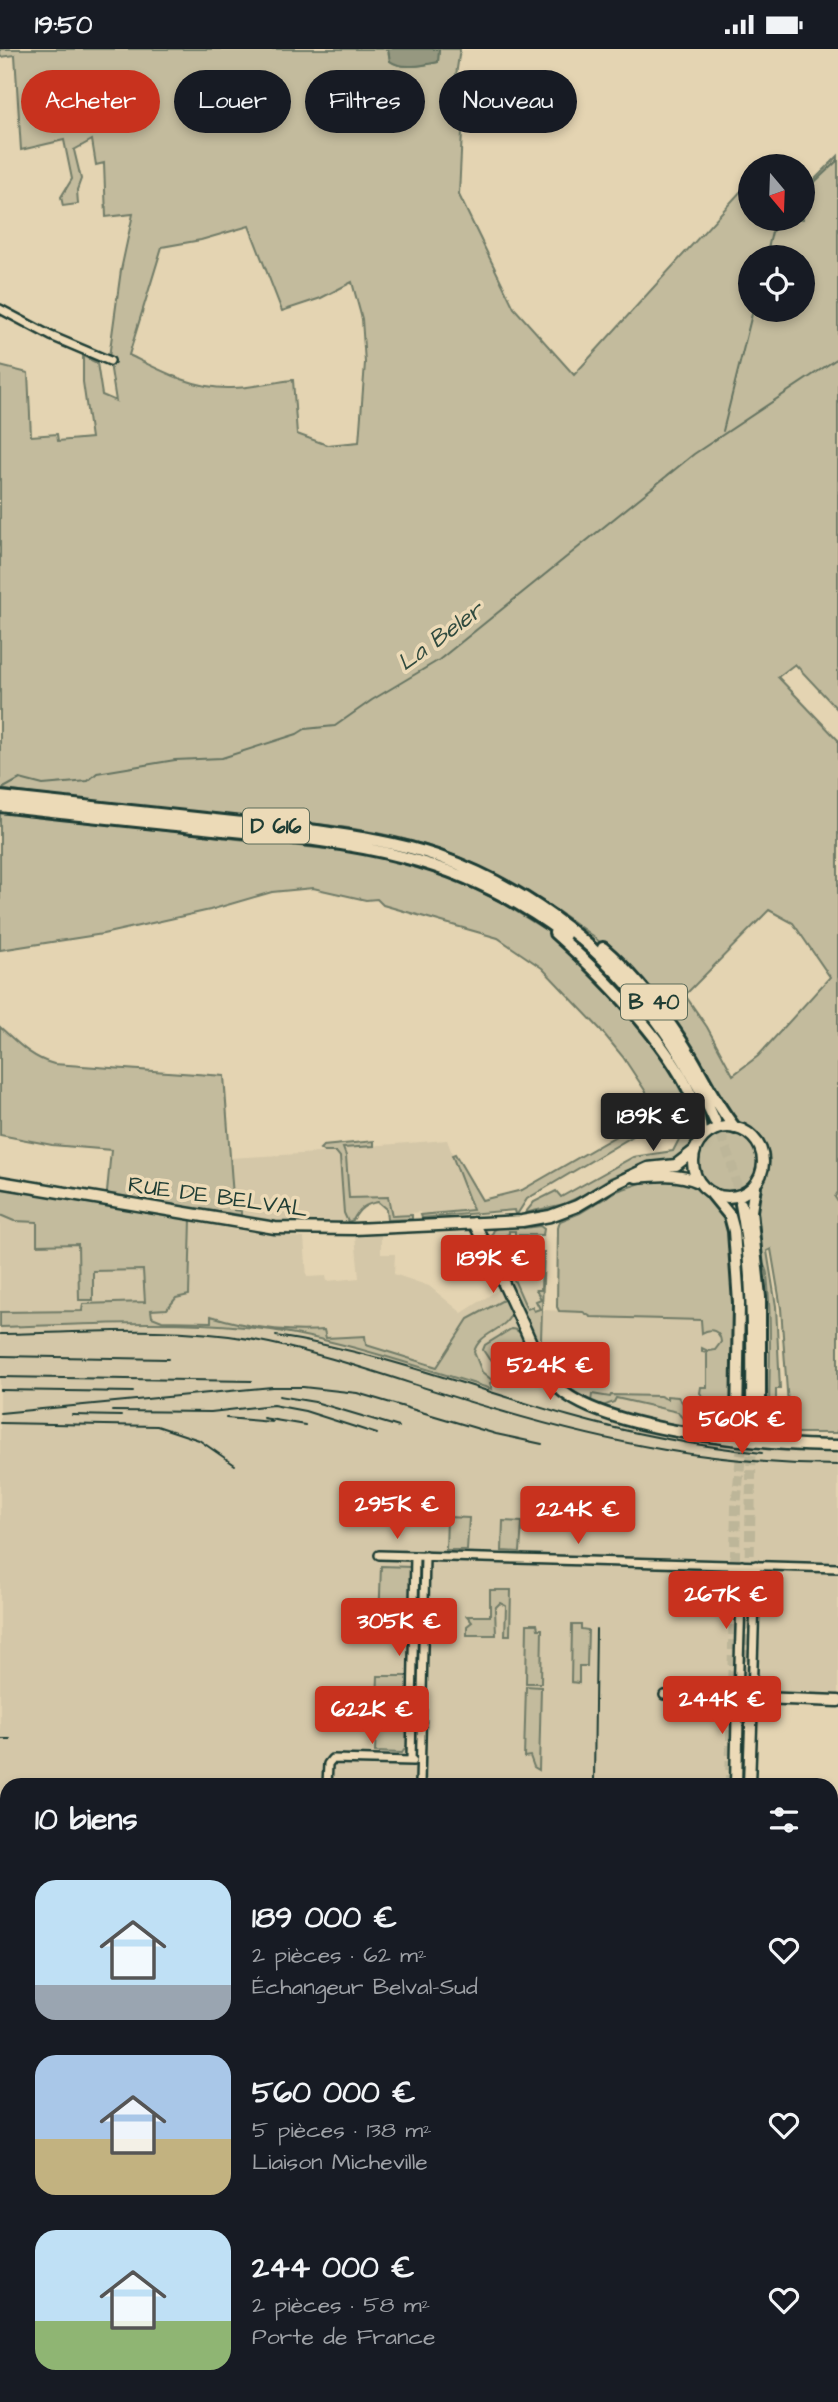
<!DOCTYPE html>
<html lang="fr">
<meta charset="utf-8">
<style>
:root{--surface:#171b24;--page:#242831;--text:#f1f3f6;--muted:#9ea1a6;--accent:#c8321e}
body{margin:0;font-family:"Architects Daughter",sans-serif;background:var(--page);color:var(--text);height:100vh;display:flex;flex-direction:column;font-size:26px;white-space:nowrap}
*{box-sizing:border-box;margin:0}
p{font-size:23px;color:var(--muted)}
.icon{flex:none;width:38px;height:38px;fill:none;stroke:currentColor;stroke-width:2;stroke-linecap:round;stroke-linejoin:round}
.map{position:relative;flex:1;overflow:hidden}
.side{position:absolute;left:0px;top:1729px;width:838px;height:625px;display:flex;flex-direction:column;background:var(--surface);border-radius:21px 21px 0 0;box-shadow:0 4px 10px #0003}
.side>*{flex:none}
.top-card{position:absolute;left:21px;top:21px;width:796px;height:63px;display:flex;gap:14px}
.needle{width:46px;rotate:161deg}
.controls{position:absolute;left:738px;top:105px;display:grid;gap:14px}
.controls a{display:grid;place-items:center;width:77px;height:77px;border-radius:50%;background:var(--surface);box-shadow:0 4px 10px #0003;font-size:35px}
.price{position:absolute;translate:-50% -60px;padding:0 16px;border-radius:7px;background:var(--accent);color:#fff;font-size:23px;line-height:46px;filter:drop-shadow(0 2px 4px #0008)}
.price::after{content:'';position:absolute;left:50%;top:42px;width:21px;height:16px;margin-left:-10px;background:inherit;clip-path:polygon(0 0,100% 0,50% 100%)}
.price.active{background:#222;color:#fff}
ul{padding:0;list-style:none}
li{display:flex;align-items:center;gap:21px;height:175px;padding:0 35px}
li span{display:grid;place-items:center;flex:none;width:196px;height:140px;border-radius:21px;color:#555}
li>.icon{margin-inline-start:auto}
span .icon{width:84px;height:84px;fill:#fffc;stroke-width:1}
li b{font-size:30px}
h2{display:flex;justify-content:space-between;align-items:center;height:84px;padding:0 35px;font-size:30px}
.chip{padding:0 24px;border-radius:32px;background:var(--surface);box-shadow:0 4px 10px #0003;font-size:24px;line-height:63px}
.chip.active{background:var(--accent);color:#fff}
.status{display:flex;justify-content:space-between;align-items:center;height:49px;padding:0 35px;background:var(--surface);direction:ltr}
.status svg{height:19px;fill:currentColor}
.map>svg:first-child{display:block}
</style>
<div class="status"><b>19:50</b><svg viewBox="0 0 49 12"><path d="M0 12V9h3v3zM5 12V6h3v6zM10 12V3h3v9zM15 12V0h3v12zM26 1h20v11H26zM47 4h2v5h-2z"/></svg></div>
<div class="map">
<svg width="838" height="2353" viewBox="0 0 838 2353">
<rect width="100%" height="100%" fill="#e4d4b2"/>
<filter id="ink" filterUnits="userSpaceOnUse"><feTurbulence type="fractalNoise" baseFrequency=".0143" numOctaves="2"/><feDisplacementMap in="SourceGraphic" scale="14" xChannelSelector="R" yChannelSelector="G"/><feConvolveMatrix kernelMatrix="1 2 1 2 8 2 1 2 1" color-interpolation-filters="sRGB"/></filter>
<g filter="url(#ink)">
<path fill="#d4c7a8" d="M447 1091 474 1161 421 1166 420 1163 412 1164V1166L391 1167 387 1148 349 1149 346 1107 343 1099Z
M336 1103 340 1108 344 1164 348 1173 276 1172 241 1166 240 1162 234 1161 230 1109Z
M0 1166 14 1172 37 1173 38 1196 78 1195 93 1222 144 1221 145 1254 83 1255V1262L0 1263Z
M190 1172 249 1183 304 1189 307 1228 326 1227 327 1232 359 1229 355 1187 381 1186V1205H395L394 1225 429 1237 462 1264 501 1239 507 1249 468 1270 437 1318 366 1296 365 1287 325 1289 324 1281 301 1283 236 1275 212 1267 211 1273 162 1272 151 1268V1261L167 1260 176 1249 189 1246Z
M515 1181 516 1186 545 1185 541 1242 537 1241 541 1250 540 1260 534 1263 527 1260 500 1200 504 1198 506 1185 508 1182Z
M512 1261 553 1318H560L550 1309 541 1290 543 1261 583 1263 591 1268 701 1271 703 1283 714 1282 719 1286 721 1293 715 1301 703 1300 707 1303V1339L700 1344 743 1397 838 1406V1652L752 1649 756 1517 742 1516 736 1736H7V2347H487L489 2353H0V1278L163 1275 245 1278 327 1291 491 1340 489 1331 482 1323 474 1307 475 1299 478 1293 508 1273Z"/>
<path fill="#c3bb9d" stroke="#717c68" stroke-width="2" fill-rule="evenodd" d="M0 0H388L390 12C402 21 424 16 438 13L439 0H460L451 59 463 62 459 146 514 259 574 326 751 131V170H803V124L813 132 838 107V661L795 615 778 628 838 691V1143L835 1148 838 1153V1384H790L781 1259 771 1200 767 1202 776 1257 780 1340H776V1373L784 1374 785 1383 728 1377 700 1344 701 1338H707V1304L702 1303V1299L708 1302 715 1301 721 1293C720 1282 711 1278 702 1284L701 1271 591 1268 583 1263 559 1262 557 1258 558 1179 560 1172 580 1164 617 1142 653 1130 686 1132 721 1159 731 1182 735 1263 732 1372 769 1375C769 1325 772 1275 767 1225 766 1218 761 1212 759 1207 756 1197 752 1170 753 1159 754 1138 774 1128 769 1105 765 1087 752 1078 736 1073L617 907C564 863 506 825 441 801 379 779 313 774 248 768 165 759 82 753 0 740V317L28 324 31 387 57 385 58 392 91 389 83 333V307L97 314 102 346 116 352 109 308 121 221 133 165 106 168 104 114 96 116 92 91 74 101 81 130 77 141 78 155 63 157 61 148 72 130 64 91 21 101 15 6 0 8ZM249 177 282 262 321 249 352 233 362 270 365 314 359 393 327 396 297 385 293 331C272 333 249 340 228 339 192 339 160 321 129 306L162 198 201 191ZM751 208H803V261H751ZM769 861 793 874 830 928 758 1007 733 1026 707 978 685 946Z
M0 763 361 804 393 810 448 827 501 853 552 885 634 966 681 1034 698 1082 688 1102 678 1112 633 1119 610 1129 583 1146 564 1155 525 1164 534 1153 556 1142 561 1148 633 1108 673 1102 687 1075 682 1058 527 1150 518 1164 515 1165 514 1161 422 1169 421 1166 473 1161 452 1106 455 1105 482 1151 522 1141 647 1069 651 1059 650 1049 623 1008 600 980 542 919 498 889 383 856 377 850 366 851 313 839 272 843 210 861 103 885 0 901Z
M0 978C17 993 31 1009 54 1015L224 1027 234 1161 241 1162V1166L211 1162 210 1165 113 1148 107 1143 111 1101 52 1096 0 1086Z
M699 1113a29 29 0 1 1 58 0a29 29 0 1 1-58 0Z
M374 1092V1097L343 1099 346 1107 349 1149 388 1148 392 1167 412 1166V1170L387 1171 386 1160 378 1153C365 1155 359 1160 353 1171L348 1173 344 1164 340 1108 336 1103H324L320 1100 323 1097Z
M0 1139 191 1170 189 1246 176 1249 167 1260 151 1261 152 1268 162 1272 211 1273V1267C247 1278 287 1284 324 1281L326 1289 365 1287 366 1296 437 1318 468 1270 507 1249 512 1261C509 1282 479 1282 474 1303L482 1323 493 1332 490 1334 492 1340C411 1316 330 1286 245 1278 164 1270 81 1276 0 1278V1263L82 1262 83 1255 145 1253 143 1221 93 1222V1251H79L78 1195 37 1196V1173L14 1172 0 1166Z
M504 1176H519L524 1179 540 1177 544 1180 543 1186H515V1182H509V1185L506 1186 504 1198 501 1201 527 1260 532 1258 534 1262 540 1260 536 1252 541 1250 536 1241H541L542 1203H544L541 1290 550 1309 562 1318 548 1321 495 1205 491 1187 494 1181Z
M511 1280C524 1281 526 1294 531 1305L528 1312 502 1313 489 1310 483 1301 485 1296Z
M592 1345 610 1348 611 1346 660 1347 667 1350V1347L678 1348 695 1368H709L718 1379C704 1377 685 1377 678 1363L616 1349 614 1353 603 1357 591 1353Z
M447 1468 469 1469 467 1501H446Z
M503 1472 522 1473 520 1503 502 1502Z
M381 1517 411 1518 409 1574H379Z
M490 1541H511L510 1586H505L506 1557 500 1554 495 1559 496 1586H467V1577L472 1573 467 1567H490Z
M527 1575H537L538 1580H542L541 1634H526Z
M572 1576H581V1580L588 1581 587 1617H579V1634L571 1633Z
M378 1627H408L407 1697 402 1704 375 1703Z
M526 1637 541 1638 539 1721 534 1718 530 1707 524 1708Z
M0 2283H7V2347H110L99 2353 0 2352Z
M506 2347H599L598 2353H489Z
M666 2347H791V2348L780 2353H664Z"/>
<path fill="#969880" stroke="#667462" stroke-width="2" d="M388 0H439L438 13C424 16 402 21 390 12Z
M162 2347H267L266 2353H162Z
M309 2347H417V2353H309Z"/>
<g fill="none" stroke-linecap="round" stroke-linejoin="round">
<path stroke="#667462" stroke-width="2" d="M803 144 838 111
M766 208 772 183 780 170
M723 382 753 261
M0 741 20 730 43 736 88 732 97 724 175 711 222 709 297 685 305 680 335 677 372 651 439 611 694 405 838 309"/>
<path stroke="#bdb699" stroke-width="10" stroke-dasharray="10 5" stroke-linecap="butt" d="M715 1072 731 1112 741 1155
M747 1656 752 1374
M730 1736 736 1458 744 1374"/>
<defs>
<path id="minor" d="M0 260 51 287 110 312
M379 1506 838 1519
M664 1646 738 1648 742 1516
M752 1649 756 1516
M411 1712 415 1507
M327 1736 328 1715 332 1710 413 1712
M420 1736 425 1507
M834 1970 837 1842"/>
<path id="secondary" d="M693 1113a35 35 0 1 1 70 0a35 35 0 1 1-70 0Z
M636 1128C657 1126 678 1124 699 1133
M0 1133 275 1179 354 1180 522 1172 550 1167 577 1157 614 1135 648 1119 676 1116 694 1102
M474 1174C493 1209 508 1245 525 1280 533 1298 540 1317 552 1332 591 1383 774 1397 838 1397
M736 1736 738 1648 838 1652
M749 1736 752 1649
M831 1842H838
M475 2353 492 2347
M605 2353 606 2347"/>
<path id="trunk" d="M0 748 317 782C358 788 399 794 437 807 565 852 661 950 715 1072
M0 757C74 766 149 773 223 781 352 794 457 804 565 886
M555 884C602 926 704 1025 701 1090
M603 899C639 930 667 968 692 1009 706 1033 717 1057 735 1079
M755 1137 751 1162 760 1248V1375
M712 1145 730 1167 734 1182 739 1254 737 1373
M741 1155C755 1228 752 1301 752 1374
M640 2353 641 2347
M659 2353 662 2347"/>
</defs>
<use href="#minor" stroke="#1f3d34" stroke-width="12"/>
<use href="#secondary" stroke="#1f3d34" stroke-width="15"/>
<use href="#trunk" stroke="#1f3d34" stroke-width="16"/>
<use href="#minor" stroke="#ecdab7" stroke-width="7"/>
<use href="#secondary" stroke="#ecdab7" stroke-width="10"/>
<use href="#trunk" stroke="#ecdab7" stroke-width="10"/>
<path stroke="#1f3d34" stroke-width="2" d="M0 1285C83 1284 167 1276 249 1290 332 1305 413 1337 494 1360 612 1395 714 1415 838 1416
M276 1287C376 1302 472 1339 569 1367 632 1385 697 1397 762 1404
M0 1307 168 1310
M0 1328 252 1332
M0 1341 133 1343
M279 1347 315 1353 399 1378
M112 1362 211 1363 273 1356 305 1362 377 1385
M0 1364 272 1338H303L357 1344 496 1385 542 1395
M72 1366 121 1367
M226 1369 272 1373
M263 1369 305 1376
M0 1374 157 1377 199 1391 235 1416
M0 1690H10
M594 1731 596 1580"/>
</g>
</g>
<g text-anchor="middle" stroke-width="7" stroke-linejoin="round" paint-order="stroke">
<g fill="#ecdab7" stroke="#5c6c5b" stroke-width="2">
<rect x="243" y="759.5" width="66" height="35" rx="5"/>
<rect x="621" y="935.5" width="66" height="35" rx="5"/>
</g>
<g font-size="21" font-weight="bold" fill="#1f3d34">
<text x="276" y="784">D 616</text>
<text x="654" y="960">B 40</text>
</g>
<g font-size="23" fill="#1f3d34" stroke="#ecdab7">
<text transform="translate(218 1147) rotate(8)" y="8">RUE DE BELVAL</text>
</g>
<g font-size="24" font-style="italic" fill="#314b3f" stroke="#ecdab7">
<text transform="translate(440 587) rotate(-36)" y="8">La Beler</text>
</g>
</g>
</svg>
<div class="controls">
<a><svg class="needle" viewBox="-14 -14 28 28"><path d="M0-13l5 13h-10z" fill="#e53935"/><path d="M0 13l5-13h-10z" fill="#9ea1a6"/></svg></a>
<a><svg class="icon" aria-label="locate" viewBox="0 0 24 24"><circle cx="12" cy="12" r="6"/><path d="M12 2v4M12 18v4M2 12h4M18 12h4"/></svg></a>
</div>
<b class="price active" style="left:653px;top:1104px">189K €</b>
<b class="price" style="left:493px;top:1246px">189K €</b>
<b class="price" style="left:550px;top:1353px">524K €</b>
<b class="price" style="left:742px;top:1407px">560K €</b>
<b class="price" style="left:397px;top:1492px">295K €</b>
<b class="price" style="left:578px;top:1497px">224K €</b>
<b class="price" style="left:726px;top:1582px">267K €</b>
<b class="price" style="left:399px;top:1609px">305K €</b>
<b class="price" style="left:722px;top:1687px">244K €</b>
<b class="price" style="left:372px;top:1697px">622K €</b>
<div class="top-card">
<a class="chip active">Acheter</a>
<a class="chip">Louer</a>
<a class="chip">Filtres</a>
<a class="chip">Nouveau</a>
</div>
<section class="side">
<h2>10 biens<svg class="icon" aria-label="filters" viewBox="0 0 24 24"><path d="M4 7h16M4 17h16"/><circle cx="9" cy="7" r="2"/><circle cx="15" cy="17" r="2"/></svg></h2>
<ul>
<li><span style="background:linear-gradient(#bfe0f5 75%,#9aa5b1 0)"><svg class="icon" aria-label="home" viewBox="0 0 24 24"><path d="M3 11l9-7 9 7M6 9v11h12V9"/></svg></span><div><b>189 000 €</b><p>2 pièces · 62 m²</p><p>Échangeur Belval-Sud</p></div><svg class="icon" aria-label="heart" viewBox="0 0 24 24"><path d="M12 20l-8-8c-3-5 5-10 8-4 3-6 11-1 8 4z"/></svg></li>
<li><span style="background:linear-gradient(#a9c7e8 60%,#c2b280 0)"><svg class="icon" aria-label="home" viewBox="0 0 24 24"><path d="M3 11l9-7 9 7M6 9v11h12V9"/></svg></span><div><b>560 000 €</b><p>5 pièces · 138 m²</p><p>Liaison Micheville</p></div><svg class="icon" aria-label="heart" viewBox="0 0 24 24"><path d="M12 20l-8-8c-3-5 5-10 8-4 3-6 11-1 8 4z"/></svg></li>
<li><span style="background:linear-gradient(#bfe0f5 65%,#8fb573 0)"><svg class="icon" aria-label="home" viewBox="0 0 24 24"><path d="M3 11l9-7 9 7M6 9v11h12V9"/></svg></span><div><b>244 000 €</b><p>2 pièces · 58 m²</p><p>Porte de France</p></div><svg class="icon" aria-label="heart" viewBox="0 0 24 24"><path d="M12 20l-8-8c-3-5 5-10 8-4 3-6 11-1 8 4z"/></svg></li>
</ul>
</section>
</div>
